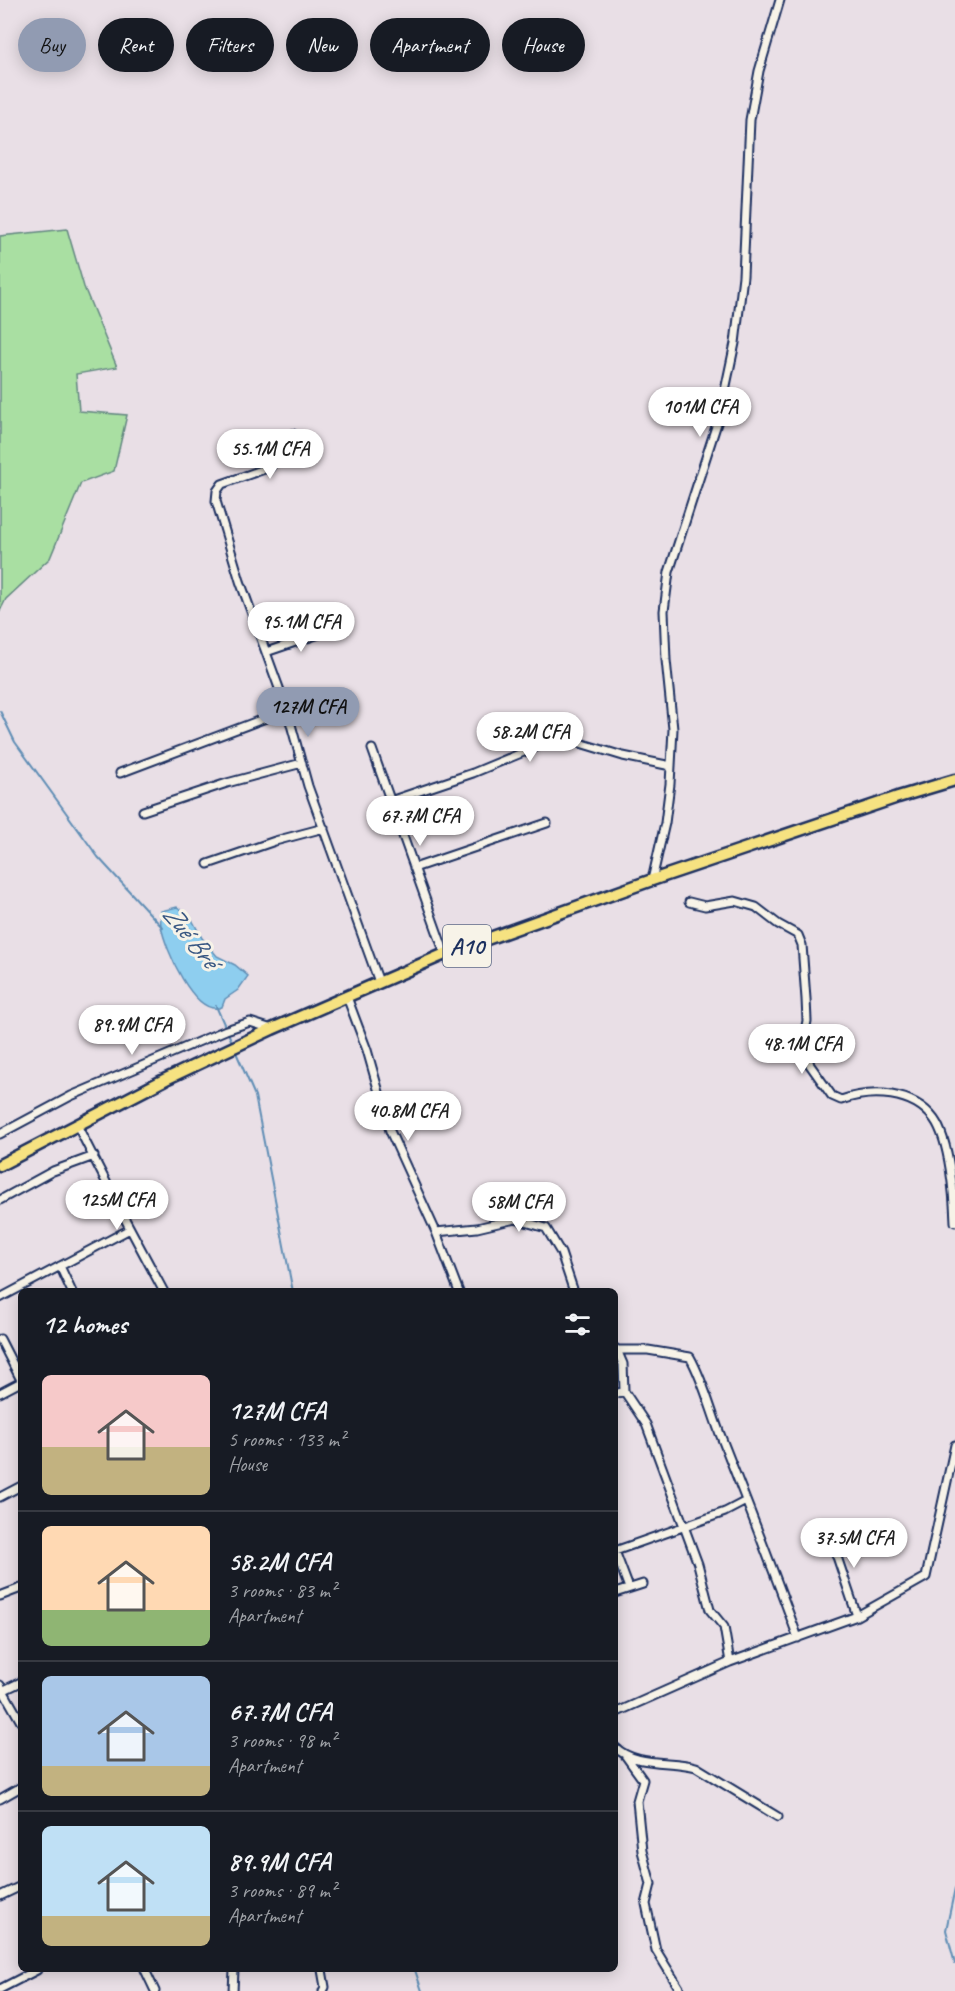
<!DOCTYPE html>
<meta charset="utf-8">
<style>
:root{--surface:#171b24;--page:#20242c;--text:#f1f3f6;--muted:#9ea1a6;--line:#363941;--accent:#919bb2}
body{margin:0;font-family:Caveat,sans-serif;background:var(--page);color:var(--text);height:100vh;display:flex;flex-direction:column;font-size:22px;white-space:nowrap}
*{box-sizing:border-box;margin:0}
p{font-size:20px;color:var(--muted)}
.icon{flex:none;width:33px;height:33px;fill:none;stroke:currentColor;stroke-width:2;stroke-linecap:round;stroke-linejoin:round}
.map{position:relative;flex:1;overflow:hidden}
.drawer{position:absolute;left:18px;top:1288px;width:600px;height:684px;display:flex;flex-direction:column;background:var(--surface);border-radius:9px;box-shadow:0 3px 15px #0003}
.drawer>*{flex:none}
.banner{position:absolute;left:18px;top:18px;width:600px;height:54px;display:flex;gap:12px}
.price{position:absolute;translate:-50% -51px;padding:0 14px;border-radius:21px;background:#fff;color:#222;font-size:20px;line-height:39px;filter:drop-shadow(0 2px 3px #0008)}
.price::after{content:'';position:absolute;left:50%;top:36px;width:18px;height:14px;margin-left:-9px;background:inherit;clip-path:polygon(0 0,100% 0,50% 100%)}
.price.on{background:var(--accent);color:#111}
ul{padding:0;list-style:none}
li{display:flex;align-items:center;gap:18px;height:150px;padding:0 24px}
li+li{border-top:2px solid var(--line)}
li span{display:grid;place-items:center;flex:none;width:168px;height:120px;border-radius:9px;color:#555}
li>.icon{margin-inline-start:auto}
span .icon{width:72px;height:72px;fill:#fffc;stroke-width:1}
li b{font-size:26px}
h2{display:flex;justify-content:space-between;align-items:center;height:72px;padding:0 24px;font-size:26px}
.chip{padding:0 21px;border-radius:27px;background:var(--surface);box-shadow:0 3px 15px #0003;font-size:21px;line-height:54px}
.chip.on{background:var(--accent);color:#111}
.map>svg:first-child{display:block}
</style>
<div class="map">
<svg width="955" height="1991" viewBox="0 0 955 1991">
<rect width="100%" height="100%" fill="#e9dfe6"/>
<filter id="ink" filterUnits="userSpaceOnUse"><feTurbulence type="fractalNoise" baseFrequency=".0167" numOctaves="2"/><feDisplacementMap in="SourceGraphic" scale="12" xChannelSelector="R" yChannelSelector="G"/><feConvolveMatrix kernelMatrix="1 2 1 2 8 2 1 2 1" color-interpolation-filters="sRGB"/></filter>
<g filter="url(#ink)">
<path fill="#a9dfa2" stroke="#628780" stroke-width="1.5" d="M67 229 84 287 117 367 76 374 79 411 127 415 114 471 81 483 50 558 6 599 0 611V236Z"/>
<path fill="#8eceef" stroke="#608eb5" stroke-width="1.5" d="M177 907 190 916 202 938 217 956 235 965 248 976 238 990 225 999 222 1007C194 1018 165 948 161 926 160 921 161 916 161 911Z"/>
<g fill="none" stroke-linecap="round" stroke-linejoin="round">
<path stroke="#608eb5" stroke-width="2" d="M0 711 15 742 98 857 163 928
M216 1006 232 1042
M235 1050 255 1096 293 1292
M955 1888 946 1930 955 1964
M415 1970 422 1991"/>
<defs>
<path id="street" d="M293 434 270 467 222 484 217 491 216 501 240 581 287 710 308 786 379 982
M266 652 328 631
M372 749 445 954
M120 773 287 710
M390 801 473 773 560 737 623 756 671 766
M143 811 227 783 302 763
M208 864 275 841 324 828
M414 868 547 823
M652 880 665 823 670 784 673 729 666 660 664 611 669 572 720 414 735 343 743 276 750 120 759 71 780 0
M689 902 705 906 735 901 756 907 778 924 798 935 802 945 806 999 807 1021 803 1040 810 1065 832 1096 841 1100C872 1089 913 1091 934 1119 950 1141 954 1196 955 1222
M347 997 367 1050 390 1131 436 1232 459 1292
M77 1125 125 1219 164 1292
M0 1134 71 1096 226 1030 250 1022 272 1029
M0 1200 53 1171 94 1156
M436 1232 477 1228 515 1219 546 1228 561 1253 574 1292
M60 1266 72 1292
M0 1298 130 1229
M0 1339 21 1380
M615 1348 617 1350H648L690 1357C704 1382 711 1412 722 1439 748 1505 774 1571 798 1638
M617 1350 623 1364 624 1391 646 1424 698 1564 710 1610 724 1627 730 1662
M0 1393 21 1382
M615 1394 624 1391
M0 1497 21 1486
M828 1530 857 1616
M615 1551 725 1512 746 1501
M615 1551 629 1588
M615 1593 643 1584
M0 1596 21 1588
M0 1685 21 1722
M0 1692 21 1682
M615 1713 730 1662 857 1616 926 1577 955 1445
M615 1747C635 1767 671 1760 696 1767L778 1817
M625 1755 643 1780 637 1801 642 1851 651 1884 646 1904 656 1950 681 1991
M0 1799 21 1787
M0 1896 21 1886
M145 1970 155 1991
M322 1970 325 1987 323 1991
M0 1989 37 1970
M233 1991 234 1970"/>
<path id="primary" d="M0 1165 166 1079 272 1029 445 954 652 880 898 797 955 780"/>
</defs>
<use href="#street" stroke="#1b2f5e" stroke-width="11"/>
<use href="#primary" stroke="#1b2f5e" stroke-width="15"/>
<use href="#street" stroke="#f7f3e8" stroke-width="7"/>
<use href="#primary" stroke="#f6e281" stroke-width="10"/>
</g>
</g>
<g text-anchor="middle" stroke-width="6" stroke-linejoin="round" paint-order="stroke">
<rect fill="#f7f3e8" stroke="#5d6a87" stroke-width="1.5" x="443" y="925" width="48" height="42" rx="4.5"/>
<g font-size="24" font-weight="bold" fill="#1b2f5e">
<text x="467" y="954">A10</text>
</g>
<g font-size="27" font-style="italic" fill="#385782" stroke="#f7f3e8">
<text transform="translate(191 936) rotate(51)" y="9">Zué Bré</text>
</g>
</g>
</svg>
<b class="price" style="left:700px;top:438px">101M CFA</b>
<b class="price" style="left:270px;top:480px">55.1M CFA</b>
<b class="price" style="left:301px;top:653px">95.1M CFA</b>
<b class="price on" style="left:308px;top:738px">127M CFA</b>
<b class="price" style="left:530px;top:763px">58.2M CFA</b>
<b class="price" style="left:420px;top:847px">67.7M CFA</b>
<b class="price" style="left:132px;top:1056px">89.9M CFA</b>
<b class="price" style="left:802px;top:1075px">48.1M CFA</b>
<b class="price" style="left:408px;top:1142px">40.8M CFA</b>
<b class="price" style="left:117px;top:1231px">125M CFA</b>
<b class="price" style="left:519px;top:1233px">58M CFA</b>
<b class="price" style="left:854px;top:1569px">37.5M CFA</b>
<div class="banner">
<a class="chip on">Buy</a>
<a class="chip">Rent</a>
<a class="chip">Filters</a>
<a class="chip">New</a>
<a class="chip">Apartment</a>
<a class="chip">House</a>
</div>
<section class="drawer">
<h2>12 homes<svg class="icon" aria-label="filters" viewBox="0 0 24 24"><path d="M4 7h16M4 17h16"/><circle cx="9" cy="7" r="2"/><circle cx="15" cy="17" r="2"/></svg></h2>
<ul>
<li><span style="background:linear-gradient(#f6c9c9 60%,#c2b280 0)"><svg class="icon" aria-label="home" viewBox="0 0 24 24"><path d="M3 11l9-7 9 7M6 9v11h12V9"/></svg></span><div><b>127M CFA</b><p>5 rooms · 133 m²</p><p>House</p></div></li>
<li><span style="background:linear-gradient(#ffd9b3 70%,#8fb573 0)"><svg class="icon" aria-label="home" viewBox="0 0 24 24"><path d="M3 11l9-7 9 7M6 9v11h12V9"/></svg></span><div><b>58.2M CFA</b><p>3 rooms · 83 m²</p><p>Apartment</p></div></li>
<li><span style="background:linear-gradient(#a9c7e8 75%,#c2b280 0)"><svg class="icon" aria-label="home" viewBox="0 0 24 24"><path d="M3 11l9-7 9 7M6 9v11h12V9"/></svg></span><div><b>67.7M CFA</b><p>3 rooms · 98 m²</p><p>Apartment</p></div></li>
<li><span style="background:linear-gradient(#bfe0f5 75%,#c2b280 0)"><svg class="icon" aria-label="home" viewBox="0 0 24 24"><path d="M3 11l9-7 9 7M6 9v11h12V9"/></svg></span><div><b>89.9M CFA</b><p>3 rooms · 89 m²</p><p>Apartment</p></div></li>
</ul>
</section>
</div>
